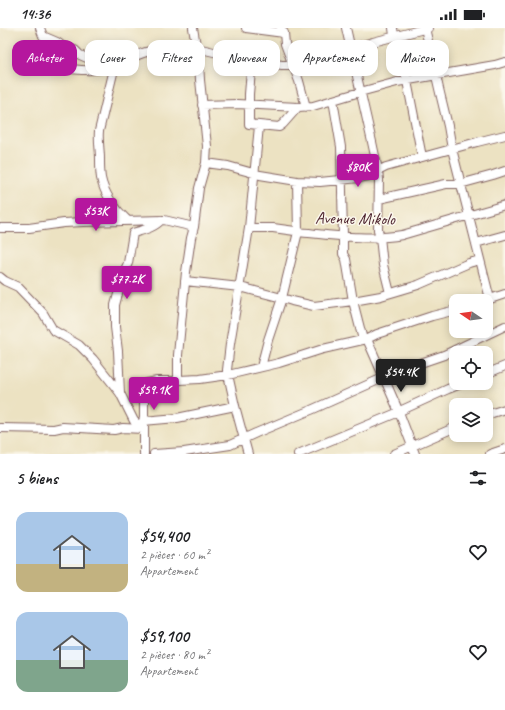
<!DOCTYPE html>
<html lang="fr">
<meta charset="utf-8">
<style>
:root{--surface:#fff;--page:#f6f6f6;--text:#202124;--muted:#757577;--accent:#b5179e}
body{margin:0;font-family:Caveat,sans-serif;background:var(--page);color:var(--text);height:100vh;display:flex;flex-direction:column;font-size:15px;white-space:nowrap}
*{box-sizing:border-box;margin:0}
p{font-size:13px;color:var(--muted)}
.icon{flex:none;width:22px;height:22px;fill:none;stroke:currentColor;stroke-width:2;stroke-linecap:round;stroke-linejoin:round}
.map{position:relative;height:426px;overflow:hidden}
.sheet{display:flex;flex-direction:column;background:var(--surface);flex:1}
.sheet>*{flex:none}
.top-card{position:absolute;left:12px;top:12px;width:481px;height:36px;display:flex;gap:8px}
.needle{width:26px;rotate:283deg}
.buttons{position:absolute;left:449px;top:266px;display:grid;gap:8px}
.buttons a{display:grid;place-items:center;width:44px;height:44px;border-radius:8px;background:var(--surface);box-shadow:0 2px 10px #0003;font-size:20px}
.price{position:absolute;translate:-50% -34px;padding:0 9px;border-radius:4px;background:var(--accent);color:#fff;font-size:13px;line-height:26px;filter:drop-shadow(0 1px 2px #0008)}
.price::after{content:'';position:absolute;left:50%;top:24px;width:12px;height:9px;margin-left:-6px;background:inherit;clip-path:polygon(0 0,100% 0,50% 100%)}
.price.selected{background:#222;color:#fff}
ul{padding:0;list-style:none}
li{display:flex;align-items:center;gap:12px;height:100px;padding:0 16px}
li span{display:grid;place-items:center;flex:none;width:112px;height:80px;border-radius:12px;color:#555}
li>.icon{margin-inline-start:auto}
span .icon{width:48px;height:48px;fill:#fffc;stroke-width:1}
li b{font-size:17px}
h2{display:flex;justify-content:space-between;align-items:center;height:48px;padding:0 16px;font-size:17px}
.chip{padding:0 14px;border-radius:12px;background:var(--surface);box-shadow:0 2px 10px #0003;font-size:14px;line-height:36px}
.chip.selected{background:var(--accent);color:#fff}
.status{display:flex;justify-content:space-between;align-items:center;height:28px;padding:0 20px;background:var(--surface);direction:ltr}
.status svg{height:11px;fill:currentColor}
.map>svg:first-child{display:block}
</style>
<div class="status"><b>14:36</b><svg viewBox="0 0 49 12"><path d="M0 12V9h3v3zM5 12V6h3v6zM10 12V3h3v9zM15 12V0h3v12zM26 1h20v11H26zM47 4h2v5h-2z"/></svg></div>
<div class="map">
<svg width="505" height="426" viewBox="0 0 505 426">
<rect width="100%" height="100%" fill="#fbf7ec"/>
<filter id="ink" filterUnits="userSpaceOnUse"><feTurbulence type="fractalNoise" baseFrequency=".025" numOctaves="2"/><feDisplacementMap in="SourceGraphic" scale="8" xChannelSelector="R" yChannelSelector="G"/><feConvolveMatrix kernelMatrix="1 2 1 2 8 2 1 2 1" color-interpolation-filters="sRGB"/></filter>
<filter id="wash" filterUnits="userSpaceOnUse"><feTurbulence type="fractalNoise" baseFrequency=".012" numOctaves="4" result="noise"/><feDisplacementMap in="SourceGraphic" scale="16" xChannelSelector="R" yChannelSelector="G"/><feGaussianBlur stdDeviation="0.9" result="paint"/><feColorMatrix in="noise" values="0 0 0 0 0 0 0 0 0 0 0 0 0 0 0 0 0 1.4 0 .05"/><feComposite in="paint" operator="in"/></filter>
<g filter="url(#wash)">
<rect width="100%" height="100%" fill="#ece2c2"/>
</g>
<g filter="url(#ink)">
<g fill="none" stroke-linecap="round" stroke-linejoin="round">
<defs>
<path id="minor" d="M40 0 43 8 57 14 64 19 75 22 80 27 96 34 108 38
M246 0 284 5
M281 0 284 5 285 16 299 53 306 79
M346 0 372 114 378 142 379 152 378 202 380 209 383 237 390 265
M393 0 394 8
M425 0 440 65 448 98 452 121 490 271
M397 8 407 53 422 129
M197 20 243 31 282 37H293L344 24 350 21 373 14 428 0
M252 31 249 66V96L279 99 283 96 298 79
M115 37 99 103C98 112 100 122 100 131 100 138 100 144 101 150 104 166 116 182 127 192
M62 40C78 42 94 44 111 39 124 34 143 22 157 22 171 23 186 30 199 34
M333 72 341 119 343 208V226L346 231 353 273 363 312
M202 77 237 76 298 79 313 78 360 64 397 54 495 37 505 34
M206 135 228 138 260 147 297 153 320 154 359 150 368 148 386 139 477 114 505 107
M379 171 446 156H460L493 147 505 143
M0 200H29L64 195 83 194 164 192 194 199
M249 200H273L295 203 298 204C330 207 370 213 402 207L505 177
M476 215 505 207
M0 249 5 253 18 259 43 285 53 302 79 317 93 331 120 365 134 393 143 401
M185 253 240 259 282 270 292 273 314 278 353 273 381 268 418 257 469 235 480 232
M484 273 505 266
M367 311 399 384 415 426
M261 339 268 312 282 270 298 204 297 153
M486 346 505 338
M178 352V327L186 244 191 210 194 199 199 160 206 135 207 118 200 52 199 34 193 0
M120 365 118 323 115 299V277L124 244 128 235 133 205C143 202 154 200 161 192
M486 387 505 381
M143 393 177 390 235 378
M0 400 54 401 63 399 114 402 123 400 143 401
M144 426V358L147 355 157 353 200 351 228 347 279 335 323 321 367 311 377 306 432 288 456 282
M154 426 184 424 230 417 256 405 311 382 403 341 444 327 505 298
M248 426 235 378 227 342 230 316 249 200 259 98
M298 426 399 384 402 382 448 361 463 355
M394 426 456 399
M490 426 505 421"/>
</defs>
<use href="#minor" stroke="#836360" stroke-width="10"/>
<use href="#minor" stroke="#fff" stroke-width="8"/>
</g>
</g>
<g text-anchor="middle" stroke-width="3" stroke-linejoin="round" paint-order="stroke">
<g font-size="17" fill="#4a1f2b" stroke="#fbf7ec">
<text transform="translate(355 190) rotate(1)" y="6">Avenue Mikolo</text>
</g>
</g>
</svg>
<div class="buttons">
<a><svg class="needle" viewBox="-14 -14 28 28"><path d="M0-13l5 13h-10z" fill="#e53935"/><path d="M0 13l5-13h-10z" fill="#757577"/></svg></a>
<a><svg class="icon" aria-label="locate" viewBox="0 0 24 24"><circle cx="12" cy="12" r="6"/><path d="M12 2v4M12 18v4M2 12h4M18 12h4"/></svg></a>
<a><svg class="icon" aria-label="layers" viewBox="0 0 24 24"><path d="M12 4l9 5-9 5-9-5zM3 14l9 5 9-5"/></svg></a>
</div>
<b class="price" style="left:358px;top:160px">$80K</b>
<b class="price" style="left:96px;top:204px">$53K</b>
<b class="price" style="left:127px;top:272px">$77.2K</b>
<b class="price selected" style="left:401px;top:365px">$54.4K</b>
<b class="price" style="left:154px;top:383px">$59.1K</b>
<div class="top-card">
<a class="chip selected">Acheter</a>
<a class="chip">Louer</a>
<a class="chip">Filtres</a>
<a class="chip">Nouveau</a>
<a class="chip">Appartement</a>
<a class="chip">Maison</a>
</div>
</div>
<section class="sheet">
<h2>5 biens<svg class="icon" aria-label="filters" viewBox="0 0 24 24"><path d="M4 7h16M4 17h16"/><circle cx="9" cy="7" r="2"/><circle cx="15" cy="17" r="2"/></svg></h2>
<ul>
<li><span style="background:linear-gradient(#a9c7e8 65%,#c2b280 0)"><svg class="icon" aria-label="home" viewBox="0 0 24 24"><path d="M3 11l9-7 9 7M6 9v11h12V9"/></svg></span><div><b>$54,400</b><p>2 pièces · 60 m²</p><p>Appartement</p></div><svg class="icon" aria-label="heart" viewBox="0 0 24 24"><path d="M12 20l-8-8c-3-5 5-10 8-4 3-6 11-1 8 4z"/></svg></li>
<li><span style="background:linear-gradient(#a9c7e8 60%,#7fa58c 0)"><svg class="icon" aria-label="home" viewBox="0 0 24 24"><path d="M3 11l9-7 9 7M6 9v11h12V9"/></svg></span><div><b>$59,100</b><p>2 pièces · 80 m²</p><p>Appartement</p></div><svg class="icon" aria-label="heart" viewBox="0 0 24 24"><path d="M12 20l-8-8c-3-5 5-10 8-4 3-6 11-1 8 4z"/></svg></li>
</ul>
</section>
